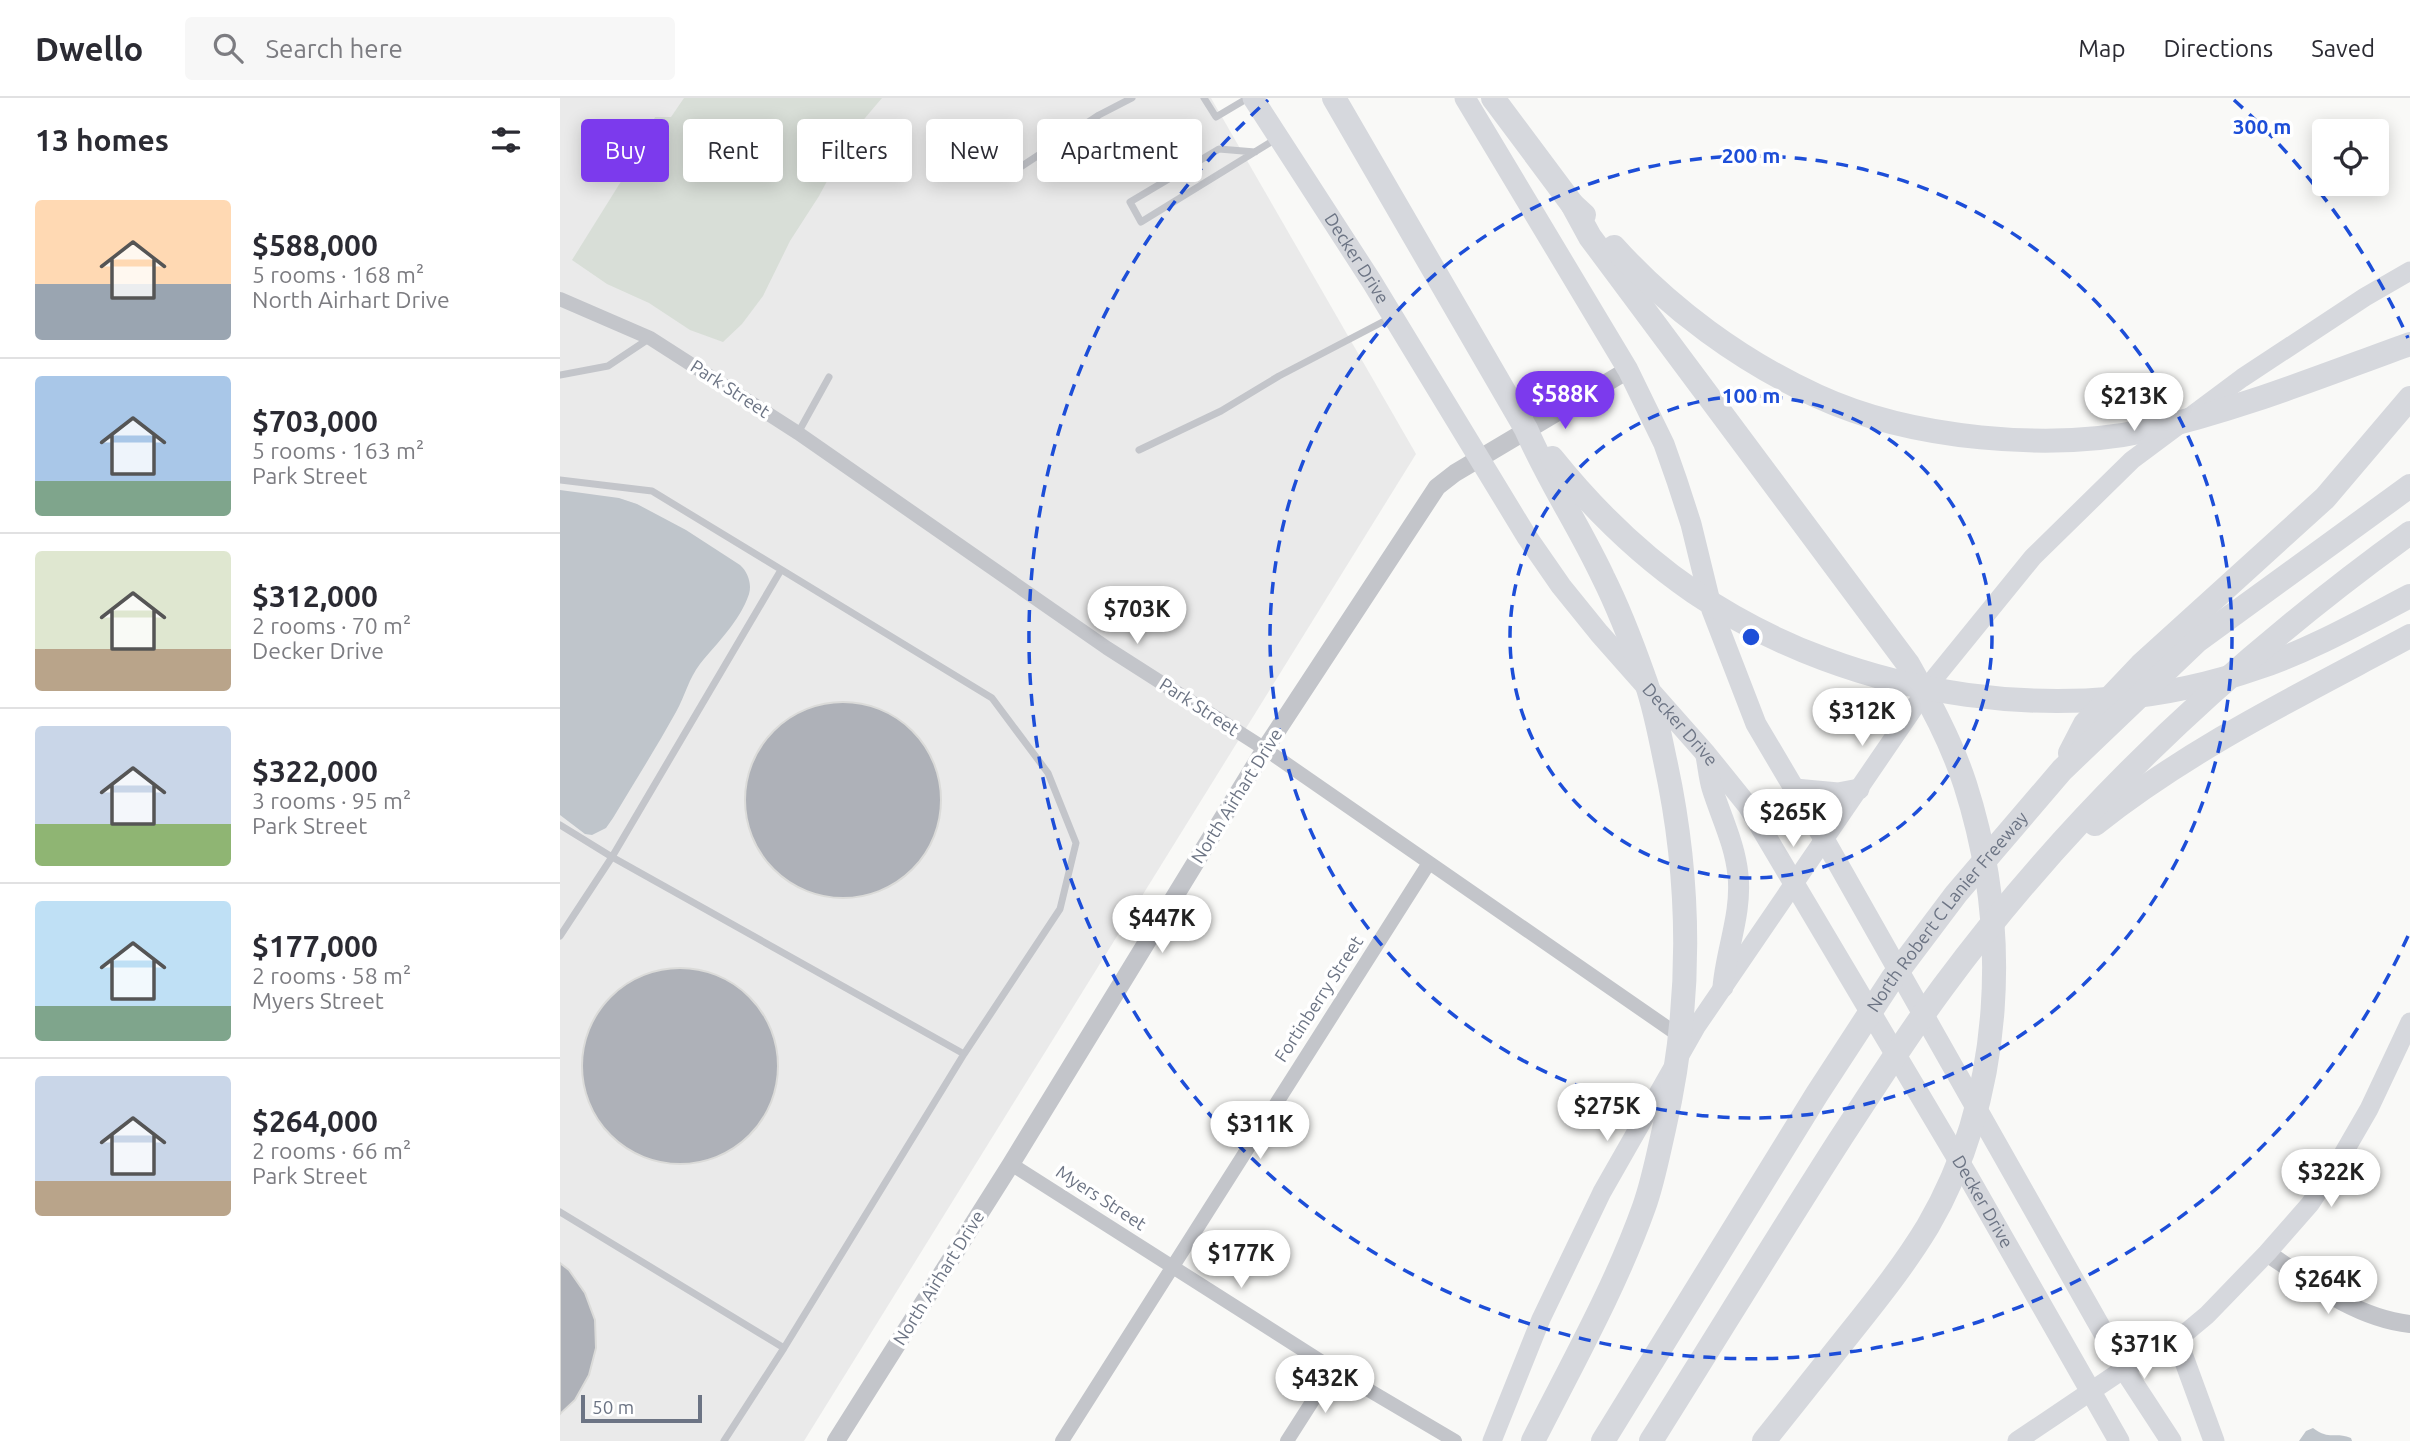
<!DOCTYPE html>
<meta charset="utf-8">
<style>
:root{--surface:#fff;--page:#f7f7f7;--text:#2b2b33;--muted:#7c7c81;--line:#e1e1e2;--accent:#7c3aed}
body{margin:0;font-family:Ubuntu,sans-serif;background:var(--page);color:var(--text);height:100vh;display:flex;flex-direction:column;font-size:26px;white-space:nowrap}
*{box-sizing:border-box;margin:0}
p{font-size:23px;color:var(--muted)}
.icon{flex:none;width:38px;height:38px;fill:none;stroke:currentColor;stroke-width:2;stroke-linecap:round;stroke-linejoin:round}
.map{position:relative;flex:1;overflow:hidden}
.panel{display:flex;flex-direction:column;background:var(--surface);width:560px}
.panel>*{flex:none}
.hud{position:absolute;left:21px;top:21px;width:665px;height:63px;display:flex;gap:14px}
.fabs{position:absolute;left:1752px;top:21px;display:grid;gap:14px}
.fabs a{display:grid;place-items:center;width:77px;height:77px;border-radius:7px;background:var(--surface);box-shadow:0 4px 18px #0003;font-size:35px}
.scale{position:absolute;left:21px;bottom:18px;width:121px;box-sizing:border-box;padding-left:7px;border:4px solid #6c7484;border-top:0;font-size:19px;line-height:24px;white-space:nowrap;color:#6c7484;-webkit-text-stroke:5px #fff;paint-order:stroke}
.price{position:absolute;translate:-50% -60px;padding:0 16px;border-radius:24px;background:#fff;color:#222;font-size:23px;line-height:46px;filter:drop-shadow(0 2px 4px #0008)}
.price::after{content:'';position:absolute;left:50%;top:42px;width:21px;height:16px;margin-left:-10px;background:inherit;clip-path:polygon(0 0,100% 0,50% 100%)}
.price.active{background:var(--accent);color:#fff}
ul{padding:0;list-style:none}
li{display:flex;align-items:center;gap:21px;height:175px;padding:0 35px}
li+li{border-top:2px solid var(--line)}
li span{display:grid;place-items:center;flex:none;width:196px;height:140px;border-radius:7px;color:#555}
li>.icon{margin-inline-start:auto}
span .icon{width:84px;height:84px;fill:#fffc;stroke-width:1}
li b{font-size:30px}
h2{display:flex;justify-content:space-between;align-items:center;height:84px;padding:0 35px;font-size:30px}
.chip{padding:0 24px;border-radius:7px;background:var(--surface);box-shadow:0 4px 18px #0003;font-size:24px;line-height:63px}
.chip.active{background:var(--accent);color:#fff}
header{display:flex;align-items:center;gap:42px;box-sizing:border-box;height:98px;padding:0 35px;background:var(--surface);border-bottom:2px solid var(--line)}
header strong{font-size:33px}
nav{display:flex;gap:38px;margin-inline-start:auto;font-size:24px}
.search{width:490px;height:63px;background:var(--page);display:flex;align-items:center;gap:18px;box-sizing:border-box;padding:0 24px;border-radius:7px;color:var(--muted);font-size:26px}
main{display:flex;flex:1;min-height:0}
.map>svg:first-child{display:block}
</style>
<header>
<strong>Dwello</strong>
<div class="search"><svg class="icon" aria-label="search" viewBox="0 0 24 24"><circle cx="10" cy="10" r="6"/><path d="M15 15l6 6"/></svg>Search here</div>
<nav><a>Map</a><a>Directions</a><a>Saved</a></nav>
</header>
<main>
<section class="panel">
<h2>13 homes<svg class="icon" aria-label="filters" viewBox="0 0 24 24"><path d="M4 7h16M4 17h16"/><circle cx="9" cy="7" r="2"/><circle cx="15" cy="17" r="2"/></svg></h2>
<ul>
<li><span style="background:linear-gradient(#ffd9b3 60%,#9aa5b1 0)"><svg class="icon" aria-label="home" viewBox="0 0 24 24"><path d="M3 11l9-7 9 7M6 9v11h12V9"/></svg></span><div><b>$588,000</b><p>5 rooms · 168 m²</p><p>North Airhart Drive</p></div></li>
<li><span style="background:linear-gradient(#a9c7e8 75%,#7fa58c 0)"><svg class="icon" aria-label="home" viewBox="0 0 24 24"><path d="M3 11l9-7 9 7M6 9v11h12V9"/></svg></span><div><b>$703,000</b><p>5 rooms · 163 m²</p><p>Park Street</p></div></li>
<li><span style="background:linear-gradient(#dfe7d0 70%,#b9a48a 0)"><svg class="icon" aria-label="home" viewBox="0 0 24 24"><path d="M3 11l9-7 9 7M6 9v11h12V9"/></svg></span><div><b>$312,000</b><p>2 rooms · 70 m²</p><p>Decker Drive</p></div></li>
<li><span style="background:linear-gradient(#c9d6e8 70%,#8fb573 0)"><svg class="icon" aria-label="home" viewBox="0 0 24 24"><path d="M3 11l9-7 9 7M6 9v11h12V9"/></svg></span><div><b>$322,000</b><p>3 rooms · 95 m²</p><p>Park Street</p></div></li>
<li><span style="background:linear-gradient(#bfe0f5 75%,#7fa58c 0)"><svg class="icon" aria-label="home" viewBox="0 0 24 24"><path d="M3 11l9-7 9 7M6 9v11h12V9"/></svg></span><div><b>$177,000</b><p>2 rooms · 58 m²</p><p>Myers Street</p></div></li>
<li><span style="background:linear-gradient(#c9d6e8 75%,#b9a48a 0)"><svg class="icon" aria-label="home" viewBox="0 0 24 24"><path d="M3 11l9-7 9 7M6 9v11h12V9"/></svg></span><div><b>$264,000</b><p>2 rooms · 66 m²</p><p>Park Street</p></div></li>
</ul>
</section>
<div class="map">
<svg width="1850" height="1343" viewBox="0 0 1850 1343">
<rect width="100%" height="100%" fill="#f9f9f7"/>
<path fill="#eaeaea" d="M0 0H651L856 356 244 1343H0Z"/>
<path fill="#d8ded7" d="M124 0H322L294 33 259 98 230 143 203 198 182 226 163 244 130 232 89 205 47 186 12 162 80 53 95 19H111Z"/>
<path fill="#bfc5cb" d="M0 392 59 400 77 406 126 432 180 467C188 474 192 486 189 496 180 523 157 545 140 566 129 580 125 598 116 614 96 650 74 685 53 720L46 730 32 737 25 736 0 717Z
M1753 1330C1771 1343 1773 1333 1791 1340L1792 1343H1739L1746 1333Z"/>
<path fill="#aeb1b8" stroke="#dbdbd9" stroke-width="2" d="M185 702a98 98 0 1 1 196 0a98 98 0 1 1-196 0Z
M22 968a98 98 0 1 1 196 0a98 98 0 1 1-196 0Z
M0 1165 9 1172 25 1195 35 1222 36 1250 29 1277 15 1302 0 1316Z"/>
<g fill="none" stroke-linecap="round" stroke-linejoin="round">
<path stroke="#c3c5ca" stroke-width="7" d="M644 0 656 19 688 0
M695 54 659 51 570 104 581 124 716 41
M456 72 539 17 572 0
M0 277 48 268 90 240
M238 335 269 279
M579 352 661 313 719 278 832 219
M0 382 92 393 432 600 488 675 516 745 500 811 404 956 224 1250 164 1343
M0 727 52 759 404 956
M0 838 52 759 221 472
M0 1114 224 1250"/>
<path stroke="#c3c5ca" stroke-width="14" d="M0 201 90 240 238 335 547 550 705 651 1124 941
M451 1066 773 1271 895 1343
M502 1343 869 765
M727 1343 773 1271"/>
<path stroke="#c3c5ca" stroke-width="18" d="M1707 1155C1751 1185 1796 1220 1850 1226
M276 1343 451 1066 705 651 877 389 895 375 1068 272"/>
<path stroke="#d6d8dd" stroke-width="19" d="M932 1343 981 1221 1042 1094 1136 929 1373 582 1473 459 1572 362 1682 280 1805 199 1850 173
M1457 1343 1564 1271 1617 1242 1647 1217 1707 1155 1750 1106 1783 1056 1809 1011 1850 924"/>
<g stroke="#d6d8dd" stroke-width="21">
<path id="s1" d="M693 0 812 184 967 439 1001 488 1039 535 1146 656 1188 708 1409 1080 1559 1343"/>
<path d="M905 0 1068 272 1104 346 1117 383 1131 426 1152 512 1196 626 1264 741 1564 1271 1611 1343"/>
<path d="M1146 658C1148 668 1149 680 1152 690 1161 719 1175 746 1178 777 1182 816 1166 852 1163 889"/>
<path d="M1235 691 1278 695 1299 691"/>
<path d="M1617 1242 1654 1343"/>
</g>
<g stroke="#d6d8dd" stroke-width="24">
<path d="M774 0 966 331C988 382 1019 428 1043 479 1059 511 1072 545 1084 579 1094 605 1099 634 1105 662 1132 785 1132 909 1104 1031 1098 1057 1093 1084 1084 1109 1055 1190 1012 1266 973 1343"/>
<path d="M933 0 1012 106 1024 117"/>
<path d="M1012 106 1030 139 1348 566C1370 605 1391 643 1405 686 1451 829 1445 996 1368 1128 1345 1166 1318 1200 1290 1235 1261 1271 1233 1307 1204 1343"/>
<path d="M1054 149C1110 211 1181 263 1257 298 1350 341 1490 354 1589 332 1678 312 1764 277 1850 246"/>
<path d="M992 360C1033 411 1080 457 1134 494 1294 603 1515 634 1697 570 1751 552 1800 524 1850 498"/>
<path d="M1510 655 1525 626 1581 567 1765 400 1850 300"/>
<path d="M1535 726C1632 649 1742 596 1850 538"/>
<path id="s2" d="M1043 1343 1257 996 1332 881 1396 796 1502 672 1637 543 1850 388"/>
<path d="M1091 1343C1154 1243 1215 1143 1279 1043 1313 991 1346 939 1383 889 1513 713 1673 563 1850 435"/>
</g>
</g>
<g fill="none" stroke="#1d4ed8" stroke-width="3.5" stroke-dasharray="12 9">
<circle cx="1191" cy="539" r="241"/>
<circle cx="1191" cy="539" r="481"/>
<path d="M1848 838A722 722 0 1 1 708 2M1674 2A722 722 0 0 1 1848 240"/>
</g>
<g text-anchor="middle" stroke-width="7" stroke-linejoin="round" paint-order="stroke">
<g font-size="18" fill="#6c7484" stroke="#fff">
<text dy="6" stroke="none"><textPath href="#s1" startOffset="191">Decker Drive</textPath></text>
<text transform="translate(170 291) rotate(33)" y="6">Park Street</text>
<text transform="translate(639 609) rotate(33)" y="6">Park Street</text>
<text dy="6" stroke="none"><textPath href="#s1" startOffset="760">Decker Drive</textPath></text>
<text transform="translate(677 698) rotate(-58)" y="6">North Airhart Drive</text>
<text dy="6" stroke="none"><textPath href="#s2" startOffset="632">North Robert C Lanier Freeway</textPath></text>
<text transform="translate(759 901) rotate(-57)" y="6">Fortinberry Street</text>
<text transform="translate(541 1100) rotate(33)" y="6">Myers Street</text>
<text dy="6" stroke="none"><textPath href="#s1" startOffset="1326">Decker Drive</textPath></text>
<text transform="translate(379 1180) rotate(-58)" y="6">North Airhart Drive</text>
</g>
</g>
<circle cx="1191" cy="539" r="10" fill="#1d4ed8" stroke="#fff" stroke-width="3.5"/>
<g font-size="21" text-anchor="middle" font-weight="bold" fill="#1d4ed8" stroke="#fff" stroke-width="7" stroke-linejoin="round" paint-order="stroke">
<text x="1702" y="36">300 m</text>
<text x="1191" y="65">200 m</text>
<text x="1191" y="305">100 m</text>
</g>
</svg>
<div class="fabs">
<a><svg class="icon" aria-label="locate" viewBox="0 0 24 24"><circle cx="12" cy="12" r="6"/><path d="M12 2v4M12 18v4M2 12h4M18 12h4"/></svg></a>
</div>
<div class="scale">50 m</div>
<b class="price active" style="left:1005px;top:333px">$588K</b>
<b class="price" style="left:1574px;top:335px">$213K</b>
<b class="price" style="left:577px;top:548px">$703K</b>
<b class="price" style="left:1302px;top:650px">$312K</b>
<b class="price" style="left:1233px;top:751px">$265K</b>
<b class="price" style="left:602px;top:857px">$447K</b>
<b class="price" style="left:1047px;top:1045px">$275K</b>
<b class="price" style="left:700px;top:1063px">$311K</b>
<b class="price" style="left:1771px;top:1111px">$322K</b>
<b class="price" style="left:681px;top:1192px">$177K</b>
<b class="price" style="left:1768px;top:1218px">$264K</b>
<b class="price" style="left:1584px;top:1283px">$371K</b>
<b class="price" style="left:765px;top:1317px">$432K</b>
<div class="hud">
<a class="chip active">Buy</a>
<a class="chip">Rent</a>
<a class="chip">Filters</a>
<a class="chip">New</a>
<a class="chip">Apartment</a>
</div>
</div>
</main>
